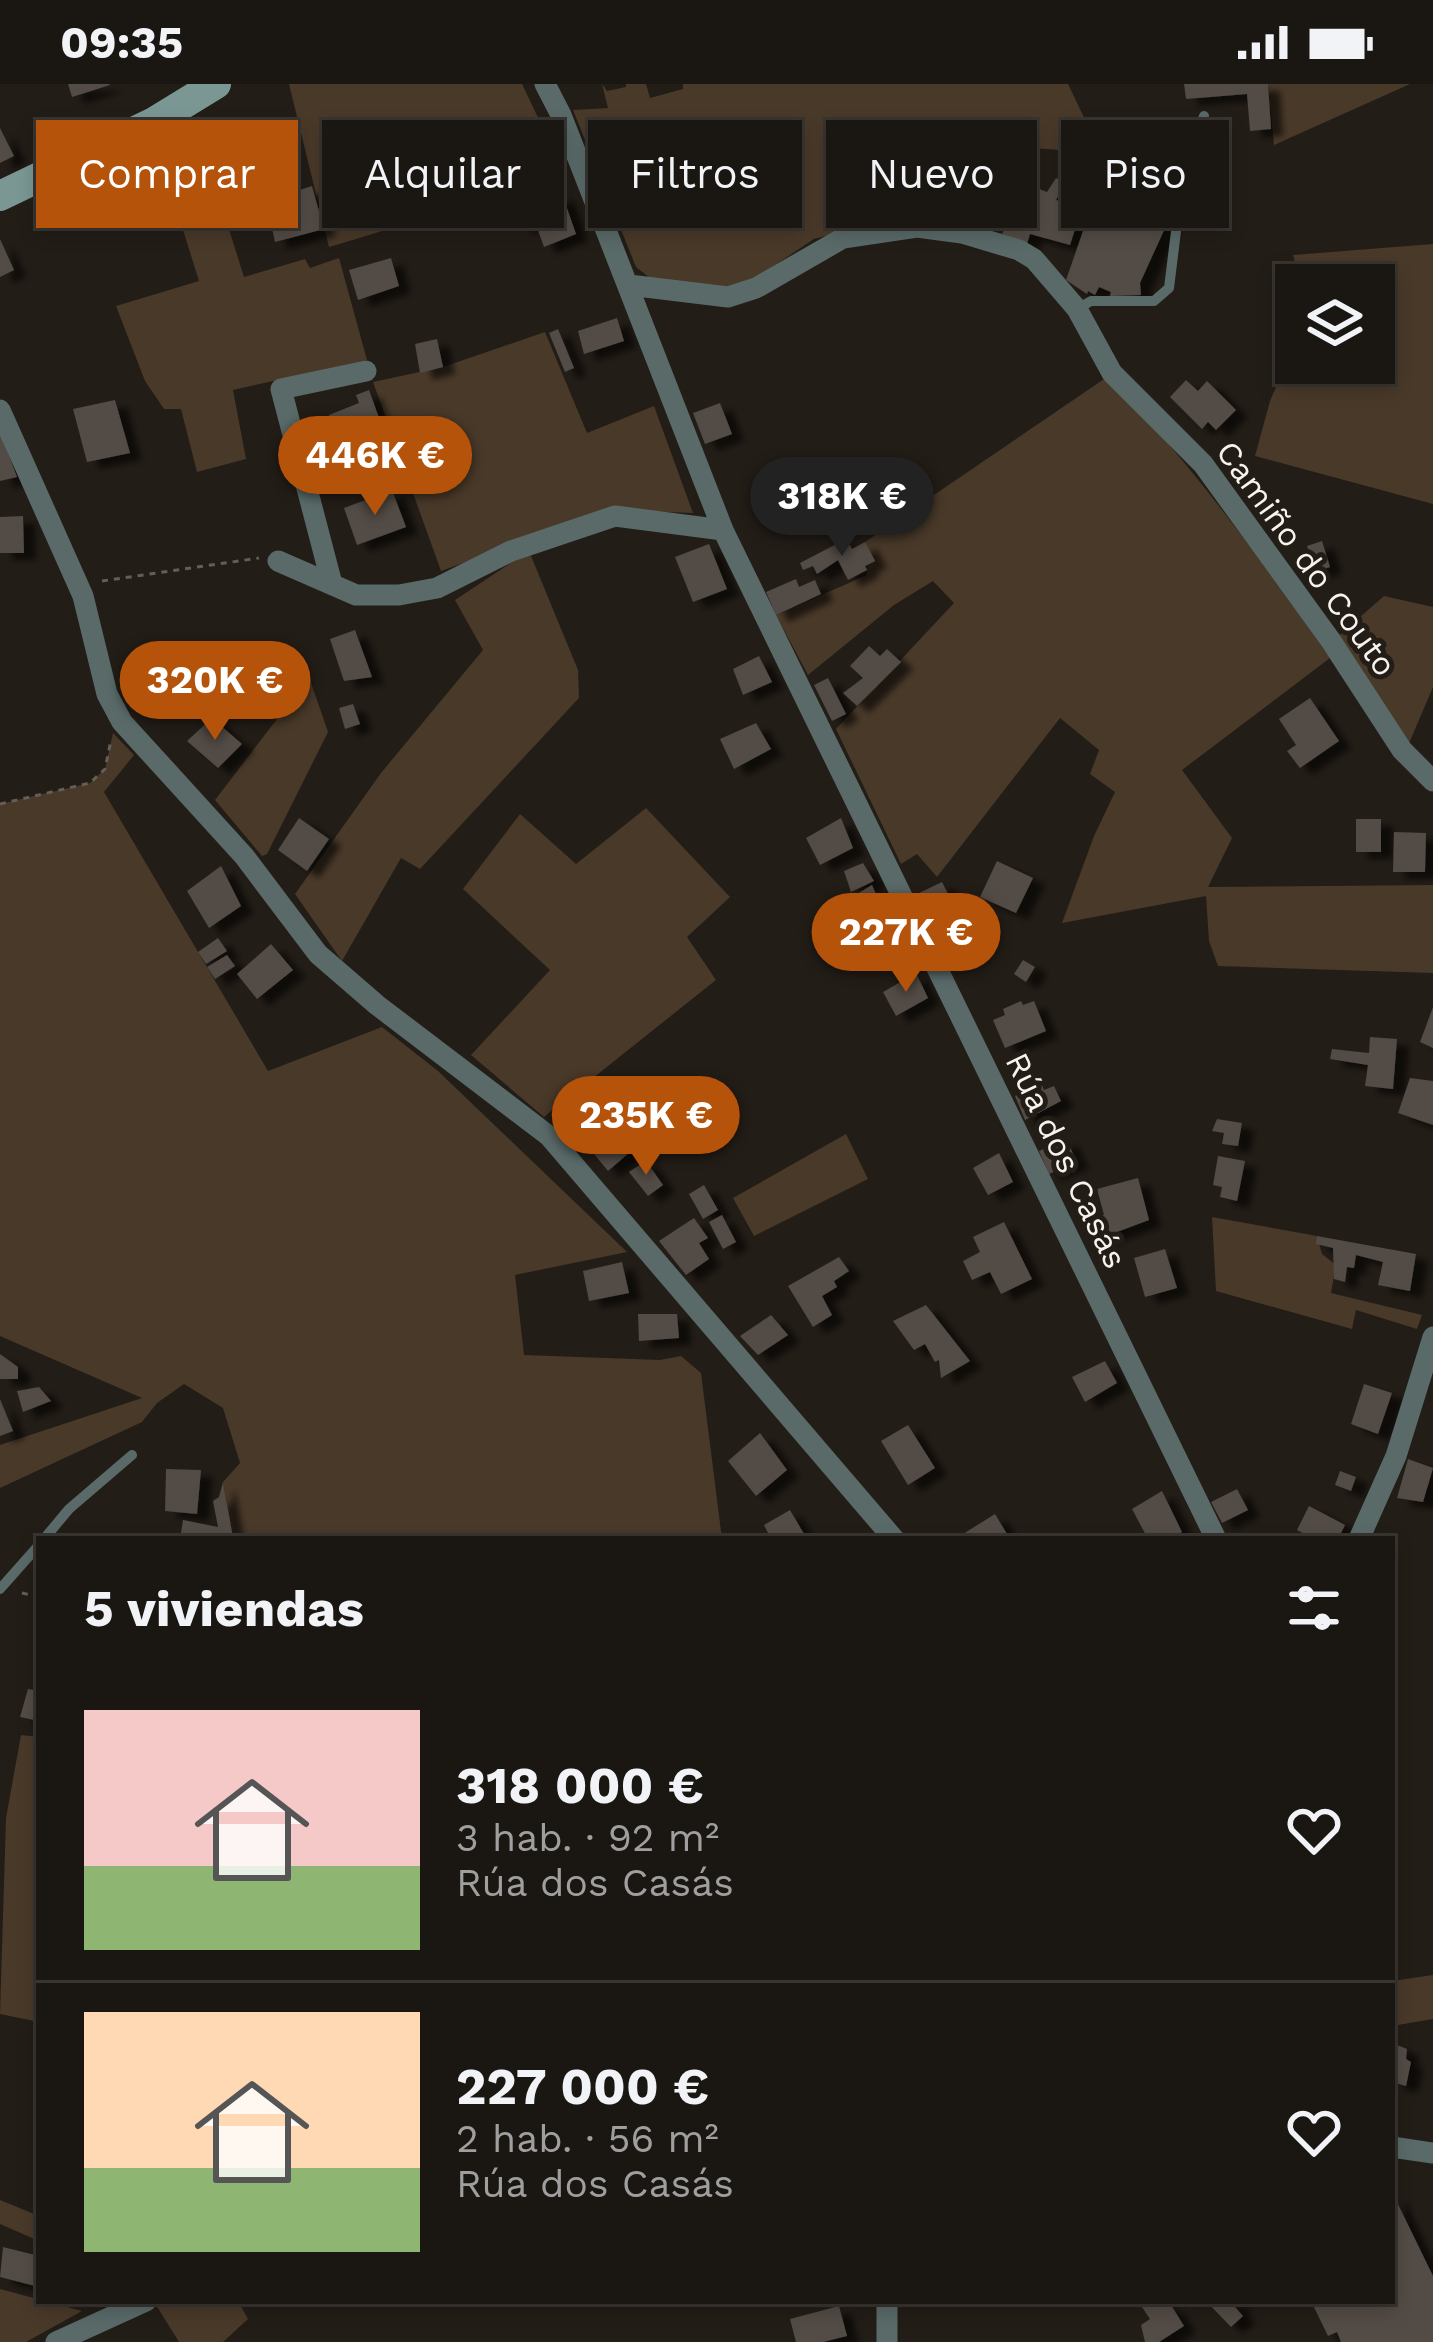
<!DOCTYPE html>
<html lang="es">
<meta charset="utf-8">
<style>
:root{--surface:#1a1611;--page:#27231f;--text:#f1f3f6;--muted:#9f9f9f;--line:#383531;--accent:#b45309}
body{margin:0;font-family:"Work Sans",sans-serif;background:var(--page);color:var(--text);height:100vh;display:flex;flex-direction:column;font-size:45px;white-space:nowrap}
*{box-sizing:border-box;margin:0}
p{font-size:39px;color:var(--muted)}
.icon{flex:none;width:66px;height:66px;fill:none;stroke:currentColor;stroke-width:2;stroke-linecap:round;stroke-linejoin:round}
.map{position:relative;flex:1;overflow:hidden}
.details{position:absolute;left:36px;top:1452px;width:1359px;height:768px;display:flex;flex-direction:column;background:var(--surface);border-radius:0px;box-shadow:0 6px 18px #0003,0 0 0 3px var(--line)}
.details>*{flex:none}
.hud{position:absolute;left:36px;top:36px;width:1362px;height:108px;display:flex;gap:24px}
.tools{position:absolute;left:1275px;top:180px;display:grid;gap:24px}
.tools a{display:grid;place-items:center;width:120px;height:120px;border-radius:0px;background:var(--surface);box-shadow:0 6px 18px #0003,0 0 0 3px var(--line);font-size:60px}
.price{position:absolute;translate:-50% -102px;padding:0 27px;border-radius:42px;background:var(--accent);color:#fff;font-size:39px;line-height:78px;filter:drop-shadow(0 3px 6px #0008)}
.price::after{content:'';position:absolute;left:50%;top:72px;width:36px;height:27px;margin-left:-18px;background:inherit;clip-path:polygon(0 0,100% 0,50% 100%)}
.price.active{background:#222;color:#fff}
ul{padding:0;list-style:none}
li{display:flex;align-items:center;gap:36px;height:300px;padding:0 48px}
li+li{border-top:3px solid var(--line)}
li span{display:grid;place-items:center;flex:none;width:336px;height:240px;border-radius:0px;color:#555}
li>.icon{margin-inline-start:auto}
span .icon{width:144px;height:144px;fill:#fffc;stroke-width:1}
li b{font-size:51px}
h2{display:flex;justify-content:space-between;align-items:center;height:144px;padding:0 48px;font-size:51px}
.pill{padding:0 42px;border-radius:0px;background:var(--surface);box-shadow:0 6px 18px #0003,0 0 0 3px var(--line);font-size:42px;line-height:108px}
.pill.active{background:var(--accent);color:#fff}
.status{display:flex;justify-content:space-between;align-items:center;height:84px;padding:0 60px;background:var(--surface);direction:ltr}
.status svg{height:33px;fill:currentColor}
.map>svg:first-child{display:block}
</style>
<div class="status"><b>09:35</b><svg viewBox="0 0 49 12"><path d="M0 12V9h3v3zM5 12V6h3v6zM10 12V3h3v9zM15 12V0h3v12zM26 1h20v11H26zM47 4h2v5h-2z"/></svg></div>
<div class="map">
<svg width="1433" height="2258" viewBox="0 0 1433 2258">
<defs>
<filter id="shadow"><feDropShadow dx="12" dy="7" stdDeviation="3" flood-color="#0009"/></filter>
</defs>
<rect width="100%" height="100%" fill="#231d17"/>
<path fill="#493929" d="M289 0H522L566 92 329 163Z
M602 0 607 7 626 3V0H646L650 14 683 5V0H1068L1101 69 965 59 963 139 871 140 814 155 745 201 721 207 655 198 636 183 573 26 608 24Z
M1268 0H1410L1274 61Z
M197 43 244 193 305 175 310 184 339 174 367 276 233 306 246 375 197 388 181 325H164L145 297 116 222 199 197 157 63Z
M1433 160V420L1255 372 1270 317 1296 256V279H1374V201H1301L1293 171Z
M545 248 587 349 654 322 693 429 612 426 441 487 373 298 443 283Z
M1107 293C1192 379 1260 475 1330 574L1182 686 1232 754 1208 803 1433 801V889L1218 882 1209 857 1206 812 1062 839 1094 752 1115 708 1090 690 1099 666 1060 634 937 793 917 770 901 780 836 645 954 519 933 497 894 521 808 591 776 531 867 491 865 458Z
M529 467 578 586 579 614 420 785 401 774 342 877 295 810 381 689 483 566 455 516Z
M1384 512 1433 523V603L1407 664 1337 553Z
M309 593 328 648 267 770 262 772 215 716Z
M113 649 134 671 104 708 268 987 382 943 438 987 627 1168 515 1191 524 1271 660 1276 681 1272 701 1289 722 1455H234L223 1398 240 1379 223 1324 184 1300 157 1319 142 1338 0 1404V1361L142 1314 0 1252V720L90 699 105 685Z
M646 724 730 813 687 853 716 896 544 1033 471 971 550 886 463 805 520 730 576 780Z
M846 1050 868 1095 754 1152 733 1114Z
M1212 1133 1317 1152 1322 1170 1336 1181 1331 1209 1422 1231 1417 1245 1356 1226 1352 1245 1216 1207Z
M21 1651 39 1653V1938L0 1930 6 1734Z
M1433 1891V1935L1392 1942V1897Z
M0 2116 39 2132V2157L0 2140Z
M0 2205 82 2227 26 2258H0Z
M167 2217H238L248 2235 223 2258H179L156 2221Z"/>
<path fill="#524b44" filter="url(#shadow)" d="M68 0H109L110 1 72 13Z
M1184 0H1268L1271 45 1250 47 1247 10 1186 15Z
M0 44 14 72 0 79Z
M1092 87 1108 92 1106 99 1121 104 1119 110 1171 131 1140 199 1141 211 1110 212 1111 208 1099 203 1095 211 1088 207 1087 210 1066 196 1097 107 1080 102 1081 92 1090 94Z
M1056 94 1066 99 1056 116 1063 118 1061 127 1079 133 1070 161 1030 150 1027 160 1002 150 1016 123 1027 126 1034 103 1047 108Z
M312 102 324 145 275 158 266 117Z
M562 110 576 150 544 163 535 138 520 143 515 128Z
M0 155 14 186 0 193Z
M391 174 399 202 358 216 349 186Z
M617 234 624 257 584 270 578 247Z
M558 245 574 284 565 288 549 249Z
M437 255 443 283 420 289 415 260Z
M1186 296 1198 307 1207 297 1236 326 1216 346 1208 338 1202 345 1170 313Z
M369 306 383 345 355 356 349 344 333 347 329 331 359 319 356 311Z
M115 316 130 369 87 378 73 325Z
M720 319 732 350 705 360 693 329Z
M0 348 17 393 0 397Z
M392 406 406 443 357 461 344 424Z
M23 432 24 469H0V433Z
M846 455 852 465 865 458 875 477 865 482 867 486 848 496 838 476 817 490 813 482 803 486 800 479Z
M1322 457 1330 483 1315 488 1307 462Z
M709 460 727 505 693 518 675 473Z
M796 495 799 503 815 496 821 510 776 531 766 508Z
M355 546 372 593 344 597 330 555Z
M869 562 880 572 887 565 901 578 857 622 843 609 863 594 850 582Z
M759 572 772 598 743 611 733 585Z
M828 594 846 630 832 637 814 601Z
M1310 614 1339 657 1300 684 1287 667 1296 661 1279 635Z
M353 620 360 640 345 645 339 624Z
M212 634 242 660 218 684 187 657Z
M756 639 771 665 734 685 720 655Z
M299 734 329 755 307 787 278 766Z
M841 734 853 764 820 781 806 754Z
M1356 735H1381V768H1356Z
M1394 748 1426 749 1425 788H1393Z
M997 777 1033 794 1016 829 980 813Z
M863 779 874 797 851 808 844 787Z
M221 782 241 822 209 844 187 807Z
M942 798 954 822 947 826 961 854 945 862 939 861 915 811Z
M872 801 884 829 865 836 861 828 851 830 847 816Z
M218 854 227 867 206 880 198 868Z
M271 860 293 886 257 915 237 890Z
M227 871 235 882 215 895 207 883Z
M1023 876 1035 883 1026 898 1014 890Z
M916 889 928 914 896 932 883 908Z
M1021 917 1023 921 1034 917 1046 947 1005 964 993 936 1005 931 1003 925Z
M1433 923V964L1420 958Z
M1370 953 1397 955 1393 1005 1365 1002 1368 981 1330 975 1332 965 1369 969Z
M1410 994 1433 997V1041L1398 1029Z
M1042 1001 1044 1006 1054 1002 1061 1017 1025 1036 1015 1012Z
M590 1006 607 1026 576 1054 558 1034Z
M1217 1035 1242 1039 1238 1062 1222 1060 1224 1049 1212 1047Z
M618 1041 637 1062 608 1087 590 1065Z
M1066 1055 1077 1078 1049 1090 1039 1067Z
M999 1069 1013 1098 988 1111 973 1084Z
M1218 1072 1245 1077 1237 1117 1220 1113 1222 1103 1213 1101Z
M646 1077 663 1101 648 1112 629 1088Z
M1138 1094 1149 1136 1093 1157 1083 1137 1104 1131 1097 1105Z
M704 1101 718 1126 703 1135 689 1110Z
M722 1131 736 1158 723 1165 709 1138Z
M694 1134 708 1154 699 1159 709 1175 686 1191 659 1157Z
M1004 1138 1032 1195 1001 1210 990 1188 972 1196 963 1177 980 1168 973 1153Z
M1317 1152 1416 1170 1410 1207 1378 1201 1383 1178 1356 1171 1354 1184 1347 1183 1345 1198 1334 1195 1333 1164 1316 1160Z
M1165 1165 1177 1204 1145 1213 1134 1174Z
M839 1173 849 1187 834 1197 837 1203 822 1212 832 1231 813 1243 788 1202Z
M622 1178 629 1209 589 1217 583 1187Z
M926 1221 970 1277 941 1294 939 1276 935 1278 925 1260 914 1266 893 1237Z
M638 1230H677L679 1254 639 1257Z
M771 1231 788 1251 758 1271 740 1252Z
M0 1270 18 1283V1295H0Z
M1105 1277 1117 1299 1085 1318 1072 1293Z
M1364 1300 1392 1309 1378 1350 1351 1340Z
M39 1303 51 1317 23 1328 17 1307Z
M0 1315 13 1347 0 1352Z
M908 1341 935 1384 908 1401 881 1357Z
M760 1349 787 1386 756 1412 728 1377Z
M1408 1375 1433 1384 1423 1418 1397 1414Z
M166 1385 201 1386 197 1430 165 1427Z
M1340 1387 1356 1393 1351 1407 1335 1401Z
M223 1398 233 1453 181 1449 183 1436 218 1443 213 1417 219 1413Z
M1237 1405 1248 1426 1222 1439 1211 1418Z
M1162 1407 1182 1448 1169 1455H1148L1132 1425Z
M1309 1422 1345 1441 1338 1455H1314L1297 1446Z
M790 1426 807 1455H771L764 1441Z
M995 1430 1010 1455H966L963 1450Z
M28 1605 39 1607V1637L20 1633Z
M1392 1959 1407 1965 1406 1975 1411 1978 1406 2002 1392 1998Z
M1392 2108 1433 2192V2258H1341L1337 2248 1328 2252 1311 2217H1392Z
M3 2163 39 2172V2203L0 2193Z
M1138 2217H1163L1167 2223 1171 2221 1184 2242 1159 2258H1145L1141 2241 1150 2235Z
M1206 2217H1241L1235 2223 1243 2232 1231 2243Z
M839 2222 847 2252 823 2258H796L790 2235Z"/>
<g fill="none" stroke-linecap="round" stroke-linejoin="round">
<path stroke="#635e58" stroke-width="3" stroke-dasharray="6 6" stroke-linecap="butt" d="M102 497 259 474
M0 720 90 699 105 685 111 656
M22 1509 39 1513"/>
<path stroke="#596a69" stroke-width="10" d="M1077 225 1091 217H1154L1169 204 1182 99 1204 32
M44 1455 69 1425 132 1371
M0 1505 39 1461"/>
<path stroke="#596a69" stroke-width="21" d="M545 0 561 31 723 446 1216 1455
M629 201 728 213 756 204 843 154 917 143 962 149 1019 166 1034 175 1077 225 1112 289 1203 380 1331 557 1402 666 1433 697
M0 326 83 512 107 610 122 638 244 772 318 870 377 921 549 1052 894 1455
M278 477 356 511H399L437 504 511 467 615 432 723 446
M332 500 281 305 366 287
M1359 1455 1396 1372 1433 1253
M1392 2063 1433 2069
M887 2217V2258
M56 2258 146 2217"/>
<path stroke="#7a9794" stroke-width="30" d="M0 112 154 38 216 0"/>
</g>
<g text-anchor="middle" stroke-width="10" stroke-linejoin="round" paint-order="stroke">
<g font-size="33" fill="#f7f3ee" stroke="#231d17">
<text transform="translate(1307 474) rotate(54)" y="12">Camiño do Couto</text>
<text transform="translate(1067 1076) rotate(64)" y="12">Rúa dos Casás</text>
</g>
</g>
</svg>
<div class="tools">
<a><svg class="icon" aria-label="layers" viewBox="0 0 24 24"><path d="M12 4l9 5-9 5-9-5zM3 14l9 5 9-5"/></svg></a>
</div>
<b class="price" style="left:375px;top:434px">446K €</b>
<b class="price active" style="left:842px;top:475px">318K €</b>
<b class="price" style="left:215px;top:659px">320K €</b>
<b class="price" style="left:906px;top:911px">227K €</b>
<b class="price" style="left:646px;top:1094px">235K €</b>
<div class="hud">
<a class="pill active">Comprar</a>
<a class="pill">Alquilar</a>
<a class="pill">Filtros</a>
<a class="pill">Nuevo</a>
<a class="pill">Piso</a>
</div>
<section class="details">
<h2>5 viviendas<svg class="icon" aria-label="filters" viewBox="0 0 24 24"><path d="M4 7h16M4 17h16"/><circle cx="9" cy="7" r="2"/><circle cx="15" cy="17" r="2"/></svg></h2>
<ul>
<li><span style="background:linear-gradient(#f6c9c9 65%,#8fb573 0)"><svg class="icon" aria-label="home" viewBox="0 0 24 24"><path d="M3 11l9-7 9 7M6 9v11h12V9"/></svg></span><div><b>318 000 €</b><p>3 hab. · 92 m²</p><p>Rúa dos Casás</p></div><svg class="icon" aria-label="heart" viewBox="0 0 24 24"><path d="M12 20l-8-8c-3-5 5-10 8-4 3-6 11-1 8 4z"/></svg></li>
<li><span style="background:linear-gradient(#ffd9b3 65%,#8fb573 0)"><svg class="icon" aria-label="home" viewBox="0 0 24 24"><path d="M3 11l9-7 9 7M6 9v11h12V9"/></svg></span><div><b>227 000 €</b><p>2 hab. · 56 m²</p><p>Rúa dos Casás</p></div><svg class="icon" aria-label="heart" viewBox="0 0 24 24"><path d="M12 20l-8-8c-3-5 5-10 8-4 3-6 11-1 8 4z"/></svg></li>
</ul>
</section>
</div>
